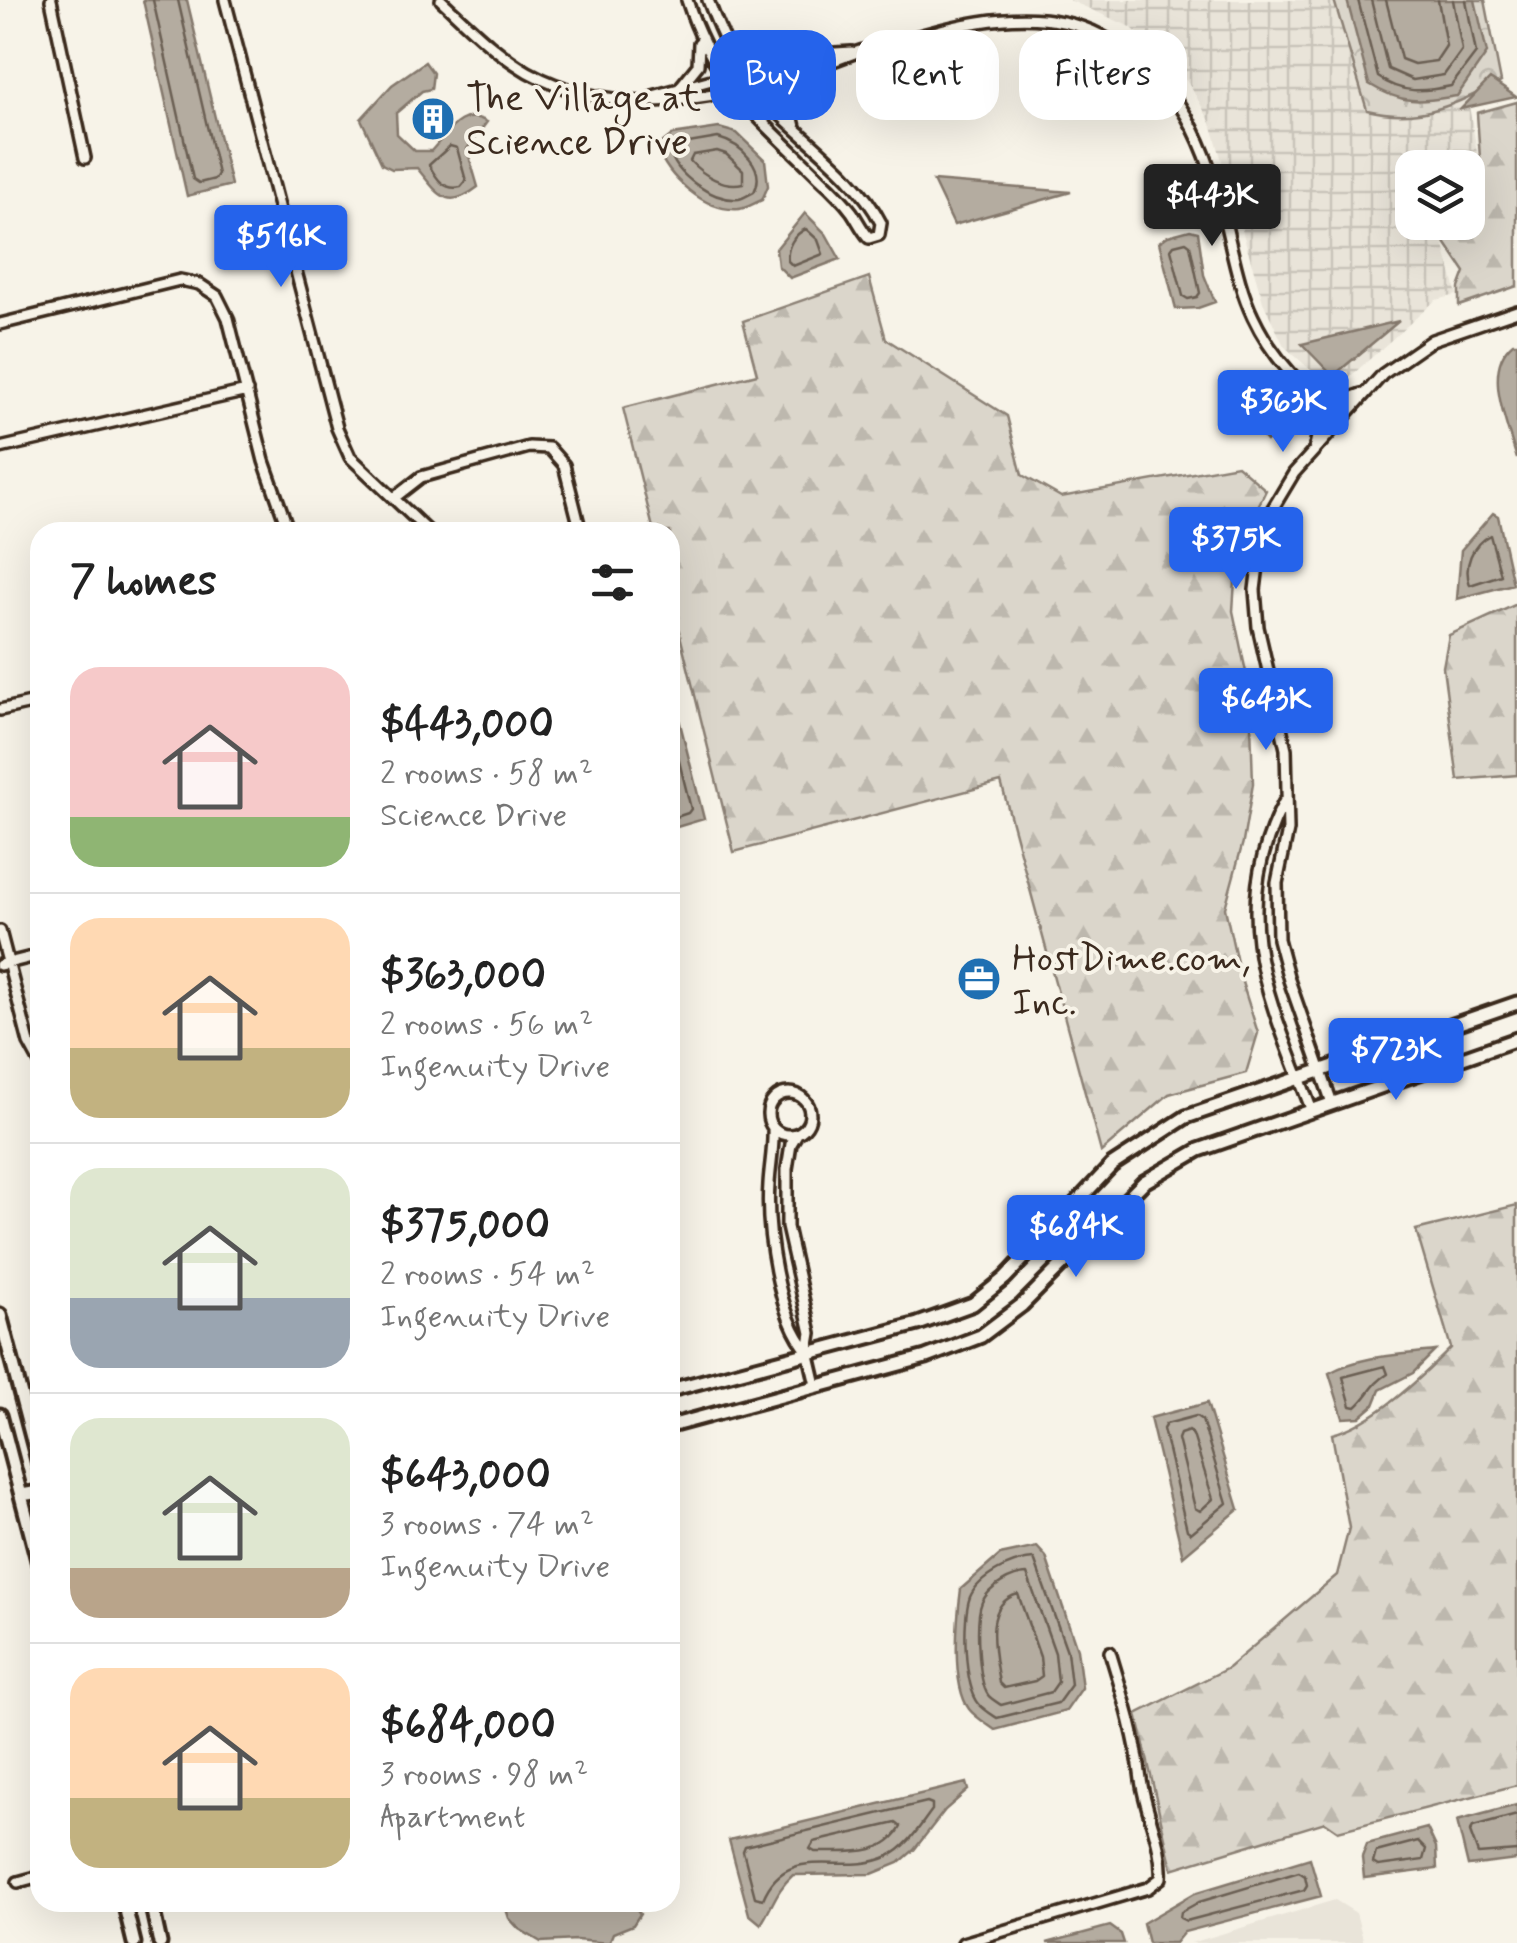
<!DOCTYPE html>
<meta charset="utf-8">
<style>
:root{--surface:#fff;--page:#f2f2f2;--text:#222;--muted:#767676;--line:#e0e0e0;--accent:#2563eb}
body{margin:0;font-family:Mynerve,sans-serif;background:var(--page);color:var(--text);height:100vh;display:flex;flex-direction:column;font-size:38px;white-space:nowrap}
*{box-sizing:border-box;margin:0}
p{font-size:32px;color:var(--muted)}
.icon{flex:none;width:55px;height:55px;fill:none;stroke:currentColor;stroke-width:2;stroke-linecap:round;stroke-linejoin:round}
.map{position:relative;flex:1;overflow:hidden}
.details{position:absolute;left:30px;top:522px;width:650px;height:1390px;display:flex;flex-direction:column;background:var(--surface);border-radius:30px;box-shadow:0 10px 40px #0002}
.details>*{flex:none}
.guide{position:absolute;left:710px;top:30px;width:655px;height:90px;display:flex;gap:20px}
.buttons{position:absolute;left:1395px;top:150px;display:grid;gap:20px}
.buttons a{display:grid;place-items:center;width:90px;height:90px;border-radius:20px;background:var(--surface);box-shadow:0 10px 40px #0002;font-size:50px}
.price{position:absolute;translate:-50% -85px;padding:0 22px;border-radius:10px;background:var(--accent);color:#fff;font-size:32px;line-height:65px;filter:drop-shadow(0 2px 5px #0008)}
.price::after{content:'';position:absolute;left:50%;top:60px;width:30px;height:22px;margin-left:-15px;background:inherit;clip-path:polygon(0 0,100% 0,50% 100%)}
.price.selected{background:#222;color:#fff}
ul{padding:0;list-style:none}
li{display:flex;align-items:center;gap:30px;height:250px;padding:0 40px}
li+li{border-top:2px solid var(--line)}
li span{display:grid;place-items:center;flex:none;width:280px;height:200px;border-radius:30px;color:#555}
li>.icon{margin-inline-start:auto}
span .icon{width:120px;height:120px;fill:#fffc;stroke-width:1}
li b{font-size:42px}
h2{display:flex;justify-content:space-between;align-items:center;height:120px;padding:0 40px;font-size:42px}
.pill{padding:0 35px;border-radius:30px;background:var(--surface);box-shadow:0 10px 40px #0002;font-size:35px;line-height:90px}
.pill.selected{background:var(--accent);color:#fff}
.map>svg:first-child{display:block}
</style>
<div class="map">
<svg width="1517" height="1943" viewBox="0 0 1517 1943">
<defs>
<pattern id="industrial-grid" width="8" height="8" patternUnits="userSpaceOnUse" patternTransform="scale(2.5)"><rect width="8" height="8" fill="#e9e4d9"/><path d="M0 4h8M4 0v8" fill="none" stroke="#c9c4ba"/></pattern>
<pattern id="forest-firs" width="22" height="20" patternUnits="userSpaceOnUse" patternTransform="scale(2.5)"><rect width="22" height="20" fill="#dbd6cb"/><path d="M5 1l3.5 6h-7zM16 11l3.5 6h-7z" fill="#bdb8ae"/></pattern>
<pattern id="park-crowns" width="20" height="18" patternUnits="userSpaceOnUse" patternTransform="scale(2.5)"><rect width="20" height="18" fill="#dbd6cb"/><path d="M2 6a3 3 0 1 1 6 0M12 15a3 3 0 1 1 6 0" fill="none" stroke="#bdb8ae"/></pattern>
</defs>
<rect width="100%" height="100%" fill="#f7f3e8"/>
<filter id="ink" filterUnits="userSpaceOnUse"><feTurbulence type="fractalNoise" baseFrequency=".01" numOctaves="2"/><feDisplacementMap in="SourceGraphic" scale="20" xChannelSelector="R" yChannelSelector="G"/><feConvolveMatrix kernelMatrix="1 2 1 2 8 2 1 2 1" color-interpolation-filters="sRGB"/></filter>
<g filter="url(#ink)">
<path fill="#e9e4d9" d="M1335 1900 1356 1913 1364 1943H1191Z"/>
<path fill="url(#industrial-grid)" d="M1069 0H1350L1467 94 1479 164 1468 175V168H1412V222L1438 223 1457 295 1436 300 1334 391 1284 346 1263 302 1211 123 1188 82 1131 27Z"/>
<path fill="url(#forest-firs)" stroke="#8b8074" stroke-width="2.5" d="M1517 102V286L1459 306V288L1465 272 1432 223 1468 222V173L1480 158 1477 113Z
M869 277 886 339 1007 416 1022 475 1061 497 1237 465 1266 490 1237 550 1233 611 1250 691 1253 784 1243 842 1225 908 1240 976 1258 1033 1246 1073 1169 1094 1101 1152 1001 782 734 852 670 595V532H654L623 408 757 374 743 321Z
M1517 604V775L1458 780 1443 667 1449 635Z
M1517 1205V1785L1338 1831 1325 1822 1172 1869 1137 1714 1228 1668 1337 1575 1349 1528 1332 1434C1373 1424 1421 1378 1451 1348L1416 1230Z"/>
<path fill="url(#park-crowns)" stroke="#8b8074" stroke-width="2.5" d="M1334 0H1485L1501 82C1454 104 1421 123 1367 110Z"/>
<path fill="#b4aca0" stroke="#84786c" stroke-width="2.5" d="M143 0H187L231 185 187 196Z
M1347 0H1475L1487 53 1457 96C1419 102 1403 105 1369 84Z
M425 62 433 73 431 89 422 91 396 113 397 134 415 151H431C448 133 461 107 487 122L467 149 478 187C446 212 438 193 417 168L392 169 382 164 361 119 392 85Z
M1490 79 1516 97 1461 109Z
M719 128 737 133 765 160 768 186 762 200C756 202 746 209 739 209 705 212 667 177 657 147L672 135Z
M933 181 1071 192 954 225Z
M805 213 826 234 840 259 790 278 778 266 776 249Z
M1190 230 1198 232 1204 275 1215 302 1198 308 1176 309 1159 242 1168 236Z
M1399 321 1339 371 1330 373 1302 344Z
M1513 343H1517V459C1508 426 1481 369 1513 343Z
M1247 382 1264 388 1274 410 1286 416 1284 435 1266 441C1249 424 1250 405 1247 382Z
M1493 513 1498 516 1513 584 1457 599 1461 550Z
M675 703 704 819 670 829V708Z
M1435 1351 1413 1373 1380 1390 1374 1405 1360 1417 1343 1418 1329 1373C1362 1355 1399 1355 1435 1351Z
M1207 1403 1239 1509 1183 1556 1150 1418Z
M1037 1547 1046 1557 1077 1649 1082 1688 1066 1711 995 1730C987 1724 975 1717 969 1709 951 1684 957 1619 961 1589L1000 1555Z
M966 1783 968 1790 945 1810 914 1850 899 1863 872 1874 793 1875C776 1890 773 1906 761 1924L749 1914 729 1840Z
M1517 1805V1860L1468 1866 1457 1821Z
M1427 1828 1436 1847 1437 1869 1364 1878 1362 1857 1367 1844Z
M1310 1858 1321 1896 1184 1932 1175 1943H1148L1143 1923 1195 1893Z
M504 1903H633L640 1914 633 1925 613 1933 609 1943 576 1940 541 1942 519 1929 509 1918Z
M1110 1926 1121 1934 1124 1943H1047Z"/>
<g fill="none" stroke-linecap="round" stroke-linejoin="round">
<path stroke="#6b5e52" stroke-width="2.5" d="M153 0 193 179 199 183 215 179 218 174 178 0
M1358 0 1378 77C1402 94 1423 92 1451 86L1476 53 1466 0
M1371 0 1388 69 1413 80 1444 75 1462 50 1453 0
M1386 0 1401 59 1414 64 1436 61 1446 46 1438 0
M718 138C741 144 767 168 754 192 749 194 744 198 739 199 712 201 675 175 670 150L677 145Z
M450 146 457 148 466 181 461 187C444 191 437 179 429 165Z
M717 151 726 154 743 170V183C724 188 703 175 690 161L693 155Z
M806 229 818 240 823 254 793 266 788 261C786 248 794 234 806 229Z
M1186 242 1190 245 1200 293 1197 297 1188 299 1183 296 1171 249 1174 245Z
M1490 535 1501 575 1470 585C1463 566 1472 544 1490 535Z
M670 725 691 809 688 813 670 819
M1385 1366 1388 1374C1371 1384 1370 1395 1356 1407L1351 1406 1343 1377Z
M1196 1416 1202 1420 1227 1503 1191 1533 1187 1530 1163 1429 1166 1424Z
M1189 1431 1193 1435 1213 1499 1200 1511 1195 1508 1178 1439 1180 1434Z
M1034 1559 1067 1651 1071 1685 1058 1703 997 1718C991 1714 983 1709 979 1704 964 1686 962 1618 970 1597 979 1576 1013 1560 1034 1559Z
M1027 1574 1055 1653 1058 1682 1051 1692 1001 1705C998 1703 990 1698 988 1695 978 1681 975 1618 982 1602 989 1587 1012 1574 1027 1574Z
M1018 1594 1040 1657 1042 1676 1035 1681 1004 1688 999 1683C995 1655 981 1604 1018 1594Z
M927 1802 932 1804V1810C920 1826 908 1847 889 1856 843 1878 787 1840 763 1899L755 1897 743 1851 745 1846Z
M1517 1815 1473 1827 1470 1832 1478 1854 1517 1851
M896 1823 901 1827C884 1858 845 1851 815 1852L810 1849 814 1842Z
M1418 1841 1426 1849 1423 1860 1378 1866 1373 1863 1376 1852Z
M1299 1872 1305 1876 1307 1885 1304 1890 1186 1921 1180 1918 1181 1912 1199 1902Z"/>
<defs>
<path id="minor" d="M51 0 85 158
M225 0 337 428 350 457 429 532
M441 0C468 25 495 53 528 72 631 129 755 91 857 52 880 44 906 40 930 33 983 18 1048 8 1100 35 1182 77 1207 146 1227 230 1234 259 1240 290 1253 317 1273 360 1305 390 1340 420
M687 0C714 85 760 118 820 178 831 188 843 200 852 212 858 221 862 230 869 238L879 235 881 223C855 171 798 137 760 94 735 67 721 34 708 0
M681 86 698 65 699 43
M653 96 803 55 852 52
M795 127C789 105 790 88 810 75
M0 324 180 280 199 284 217 296 228 318 264 461 289 532
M1318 397 1339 402 1361 394
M1313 399 1321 419 1315 446
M0 448 247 391
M394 498 421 477 529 447 549 448 564 465 581 532
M0 710 40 701
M1284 802C1225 915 1271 1003 1312 1111
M0 931 29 1043 40 1063
M0 965 40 955
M768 1114a21 21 0 1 1 42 0a21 21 0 1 1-42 0Z
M1332 1103 1289 980 1278 939 1277 883 1288 830 1286 749 1258 627 1255 590 1260 549 1273 508 1294 473 1383 374 1432 340 1517 311
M773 1129C774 1147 770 1165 769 1184 766 1229 778 1318 808 1351
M797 1134 791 1144 787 1169V1227L811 1333 808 1351 816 1385
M18 1882 40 1876
M963 1943 1148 1888 1161 1878C1163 1844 1146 1814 1141 1780 1136 1736 1123 1695 1110 1652"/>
<path id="major" d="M0 1315 40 1468
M670 1390 918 1324 973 1304 1005 1278 1112 1165 1186 1117 1517 1003
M0 1415 40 1568
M670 1426 926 1357 981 1336 1022 1305 1144 1182 1199 1150 1517 1039
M21 1495 40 1492
M124 1902 134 1943
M151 1902 160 1943"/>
</defs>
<use href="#minor" stroke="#3b2a1e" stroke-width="16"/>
<use href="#major" stroke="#3b2a1e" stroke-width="19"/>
<use href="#minor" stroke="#f7f3e8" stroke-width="9"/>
<use href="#major" stroke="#f7f3e8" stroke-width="11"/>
</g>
</g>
<defs>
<symbol id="building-disc" viewBox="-11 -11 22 22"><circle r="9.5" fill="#1f6fb2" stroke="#f7f3e8"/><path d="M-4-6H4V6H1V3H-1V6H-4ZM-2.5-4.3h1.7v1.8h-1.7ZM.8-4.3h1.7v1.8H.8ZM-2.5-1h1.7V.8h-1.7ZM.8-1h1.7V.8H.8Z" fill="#fff"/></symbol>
<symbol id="office-disc" viewBox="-11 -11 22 22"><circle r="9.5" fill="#1f6fb2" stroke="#f7f3e8"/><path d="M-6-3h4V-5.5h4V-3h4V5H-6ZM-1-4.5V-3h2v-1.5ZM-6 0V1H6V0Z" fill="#fff"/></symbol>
</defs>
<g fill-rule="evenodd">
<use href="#building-disc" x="408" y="94" width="50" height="50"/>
<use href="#office-disc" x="954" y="954" width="50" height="50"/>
</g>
<g text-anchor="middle" stroke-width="8" stroke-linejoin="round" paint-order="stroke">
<g font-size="38" fill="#3b2a1e" stroke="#f7f3e8" text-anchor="start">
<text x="466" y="110">The Village at<tspan x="466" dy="44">Science Drive</tspan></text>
<text x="1012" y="970">HostDime.com,<tspan x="1012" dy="44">Inc.</tspan></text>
</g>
</g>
</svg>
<div class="buttons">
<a><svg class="icon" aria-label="layers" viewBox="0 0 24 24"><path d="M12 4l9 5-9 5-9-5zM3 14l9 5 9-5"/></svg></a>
</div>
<b class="price selected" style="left:1212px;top:249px">$443K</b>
<b class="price" style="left:281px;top:290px">$516K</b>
<b class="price" style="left:1283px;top:455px">$363K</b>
<b class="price" style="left:1236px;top:592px">$375K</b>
<b class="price" style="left:1266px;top:753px">$643K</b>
<b class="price" style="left:1396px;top:1103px">$723K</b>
<b class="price" style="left:1076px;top:1280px">$684K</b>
<div class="guide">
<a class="pill selected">Buy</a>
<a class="pill">Rent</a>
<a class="pill">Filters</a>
</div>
<section class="details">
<h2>7 homes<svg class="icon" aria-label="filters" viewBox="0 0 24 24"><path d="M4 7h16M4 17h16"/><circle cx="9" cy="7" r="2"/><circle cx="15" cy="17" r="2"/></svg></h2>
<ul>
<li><span style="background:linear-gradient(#f6c9c9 75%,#8fb573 0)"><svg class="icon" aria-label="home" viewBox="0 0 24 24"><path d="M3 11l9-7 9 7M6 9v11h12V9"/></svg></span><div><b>$443,000</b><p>2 rooms · 58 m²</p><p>Science Drive</p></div></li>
<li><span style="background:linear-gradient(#ffd9b3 65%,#c2b280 0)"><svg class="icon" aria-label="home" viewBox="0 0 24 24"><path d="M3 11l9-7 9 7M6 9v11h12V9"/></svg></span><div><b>$363,000</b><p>2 rooms · 56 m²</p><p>Ingenuity Drive</p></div></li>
<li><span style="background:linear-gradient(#dfe7d0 65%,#9aa5b1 0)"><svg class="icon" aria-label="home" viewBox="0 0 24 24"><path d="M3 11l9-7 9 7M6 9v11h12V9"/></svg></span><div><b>$375,000</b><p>2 rooms · 54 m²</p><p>Ingenuity Drive</p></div></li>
<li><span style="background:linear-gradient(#dfe7d0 75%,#b9a48a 0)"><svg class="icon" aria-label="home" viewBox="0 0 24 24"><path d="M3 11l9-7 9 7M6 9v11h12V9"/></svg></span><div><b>$643,000</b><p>3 rooms · 74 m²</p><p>Ingenuity Drive</p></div></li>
<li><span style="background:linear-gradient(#ffd9b3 65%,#c2b280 0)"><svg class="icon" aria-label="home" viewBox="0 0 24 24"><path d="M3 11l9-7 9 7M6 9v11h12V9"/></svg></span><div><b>$684,000</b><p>3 rooms · 98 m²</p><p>Apartment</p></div></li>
</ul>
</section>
</div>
